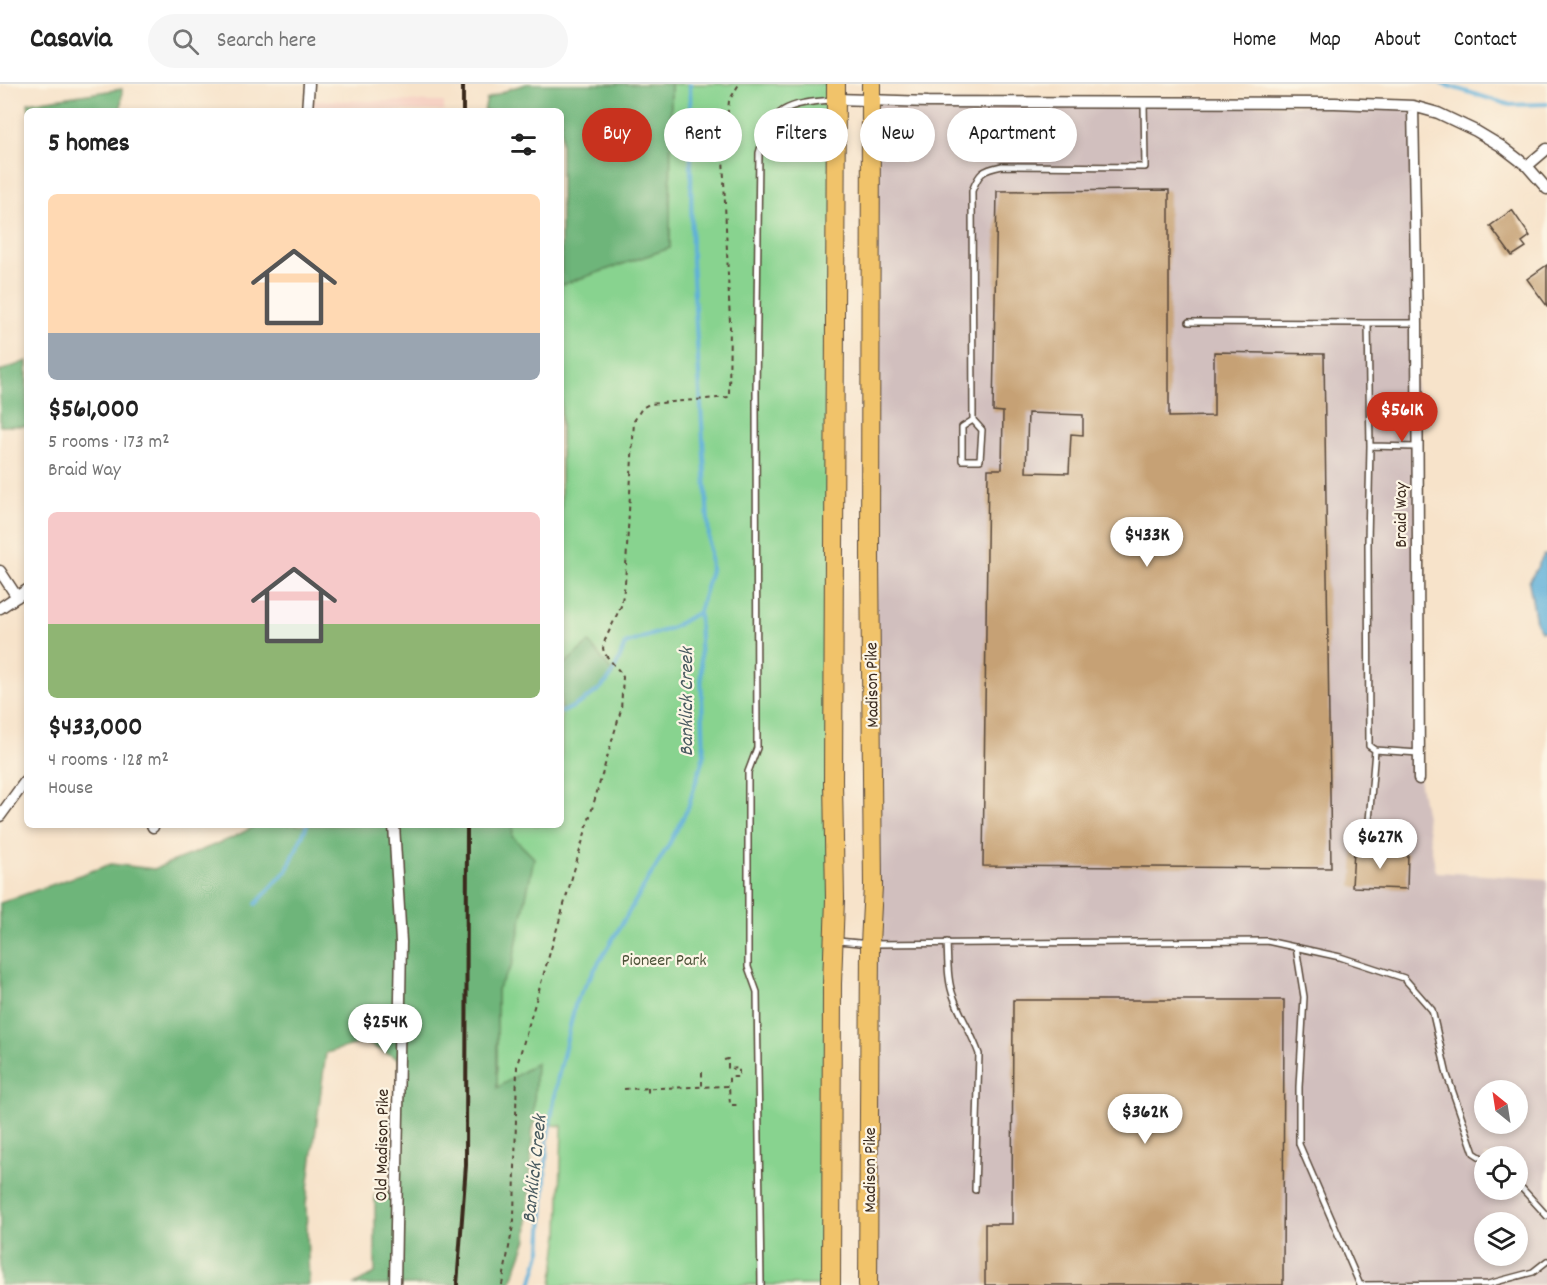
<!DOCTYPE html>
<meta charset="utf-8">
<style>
:root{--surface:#fff;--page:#f6f6f6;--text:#222;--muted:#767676;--line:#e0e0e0;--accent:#c8321e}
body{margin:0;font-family:Dekko,sans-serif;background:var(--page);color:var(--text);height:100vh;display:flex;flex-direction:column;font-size:22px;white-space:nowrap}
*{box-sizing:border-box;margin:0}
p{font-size:20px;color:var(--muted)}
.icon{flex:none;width:33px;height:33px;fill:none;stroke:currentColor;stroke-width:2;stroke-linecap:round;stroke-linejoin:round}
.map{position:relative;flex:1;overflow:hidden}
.side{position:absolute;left:24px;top:24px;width:540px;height:720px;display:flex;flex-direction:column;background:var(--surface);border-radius:9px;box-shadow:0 3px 9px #0003}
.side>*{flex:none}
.banner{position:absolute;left:582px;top:24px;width:570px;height:54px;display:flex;gap:12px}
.needle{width:39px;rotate:330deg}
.fabs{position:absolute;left:1474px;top:996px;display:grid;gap:12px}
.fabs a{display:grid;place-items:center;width:54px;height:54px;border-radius:50%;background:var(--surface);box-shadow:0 3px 9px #0003;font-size:30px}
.price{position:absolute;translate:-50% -51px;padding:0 14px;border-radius:21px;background:#fff;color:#222;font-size:20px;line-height:39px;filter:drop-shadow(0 2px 3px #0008)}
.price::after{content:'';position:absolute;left:50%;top:36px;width:18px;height:14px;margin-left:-9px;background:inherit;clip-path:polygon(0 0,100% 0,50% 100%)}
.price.on{background:var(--accent);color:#fff}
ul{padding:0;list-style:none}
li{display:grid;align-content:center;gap:12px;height:318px;padding:0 24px}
li span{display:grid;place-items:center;height:186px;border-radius:9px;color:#555}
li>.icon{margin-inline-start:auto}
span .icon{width:108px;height:108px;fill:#fffc;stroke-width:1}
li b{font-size:26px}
h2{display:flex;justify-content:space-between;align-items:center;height:72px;padding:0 24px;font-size:26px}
.tag{padding:0 21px;border-radius:27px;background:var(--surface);box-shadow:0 3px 9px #0003;font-size:21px;line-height:54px}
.tag.on{background:var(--accent);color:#fff}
header{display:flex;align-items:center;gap:36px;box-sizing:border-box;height:84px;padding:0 30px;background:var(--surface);border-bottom:2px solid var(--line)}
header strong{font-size:28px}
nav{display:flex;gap:33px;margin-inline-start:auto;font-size:21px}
.search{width:420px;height:54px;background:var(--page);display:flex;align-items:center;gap:15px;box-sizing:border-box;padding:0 21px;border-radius:33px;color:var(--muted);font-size:22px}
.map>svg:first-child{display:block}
</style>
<header>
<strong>Casavia</strong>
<div class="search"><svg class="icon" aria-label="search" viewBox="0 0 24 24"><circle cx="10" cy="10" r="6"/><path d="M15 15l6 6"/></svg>Search here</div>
<nav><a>Home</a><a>Map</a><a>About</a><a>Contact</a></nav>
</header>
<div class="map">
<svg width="1547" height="1201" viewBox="0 0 1547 1201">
<rect width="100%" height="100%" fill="#fcf5e5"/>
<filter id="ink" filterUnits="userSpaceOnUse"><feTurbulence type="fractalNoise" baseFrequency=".0167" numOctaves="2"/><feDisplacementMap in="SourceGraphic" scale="12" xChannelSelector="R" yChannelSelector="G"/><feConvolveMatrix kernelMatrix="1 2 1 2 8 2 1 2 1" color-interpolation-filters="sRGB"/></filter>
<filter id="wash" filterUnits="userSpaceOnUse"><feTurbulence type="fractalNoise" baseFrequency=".008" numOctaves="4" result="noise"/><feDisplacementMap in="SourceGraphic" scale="24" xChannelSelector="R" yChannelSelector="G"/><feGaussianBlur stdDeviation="1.35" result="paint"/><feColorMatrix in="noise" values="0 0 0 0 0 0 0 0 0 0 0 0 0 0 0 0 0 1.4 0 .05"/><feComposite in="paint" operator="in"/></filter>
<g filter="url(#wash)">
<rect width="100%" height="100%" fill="#f7e3ca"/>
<path fill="#f6d2c4" d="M308 16 444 18V27H307Z"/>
<path fill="#d1bfbe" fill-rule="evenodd" d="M871 17 1413 22 1419 695 1436 788 1547 795V1201H868ZM1485 1006H1518V1040H1485ZM1485 1072H1518V1106H1485ZM1485 1138H1518V1172H1485Z"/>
<path fill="#88d38f" stroke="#627e56" stroke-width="1.5" d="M671 0H836L831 1201H552L559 1151 562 1042 497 1035V741H561V201L670 164Z"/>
<path fill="#6eb57a" stroke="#54704c" stroke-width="1.5" d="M527 0H671L670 164 561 201V27H484L487 15 512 4Z
M122 5 121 27H29L28 19Z
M27 277V342H0V287Z
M589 558 614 590C601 607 582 622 561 628V581L566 579Z
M257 741H514L512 752 534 774 512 882 497 905V1004L536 979 527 1155 510 1201H354L375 1189V1110L396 1108 399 975 364 958 326 969 306 1120 309 1201H0V819L111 780 154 785 232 754Z"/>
<path fill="#5eb0d9" stroke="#4c6d7c" stroke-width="1.5" d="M1544 471H1547V547H1541L1536 538 1529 498Z"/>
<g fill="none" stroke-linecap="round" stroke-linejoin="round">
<path stroke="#5eb0d9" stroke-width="4" d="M1442 0 1510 21 1547 20
M561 628C569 626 576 621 583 617 611 599 614 590 625 560L671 544 699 528
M256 820 287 786 307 741
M531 1201 541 1166 547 1058 558 993 576 917 668 762 688 724 704 671 699 528 711 486 692 177 690 0"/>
</g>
<g id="blocks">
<path fill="#c6a175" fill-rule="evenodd" d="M1169 106V333L1214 332V268L1324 270 1331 784 983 782 988 385H1002L1003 328 993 327 997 107ZM1028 329 1083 331V351L1071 350 1069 389 1026 388Z
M1512 126 1530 152 1522 158 1526 163 1512 172 1490 142Z
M1547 181V222L1527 195Z
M1354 766 1408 769 1407 805 1352 803Z
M1013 916H1284L1283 1201H985V1140H1012Z"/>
</g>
</g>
<g filter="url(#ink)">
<use href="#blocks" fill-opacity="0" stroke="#574638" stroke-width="1.5"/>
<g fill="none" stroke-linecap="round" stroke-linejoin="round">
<defs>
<path id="lane" d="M1189 238 1368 239
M973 336 982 346 980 376H962V343L973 336 972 107C979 89 982 86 1002 82L1145 83 1144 18
M1370 362 1368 239H1417
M1416 363 1370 362 1368 458 1369 662 1375 666 1418 669
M1369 737 1375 666
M838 857 870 860 1267 857 1340 873 1404 894 1432 926 1447 991 1474 1069 1485 1076
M947 858C948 876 947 897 954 914 961 933 972 950 979 970L975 1106
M1296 863 1304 913 1299 1003V1060L1360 1201
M1518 1100 1547 1132
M761 1201 757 908 748 883V688L757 664 756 309 759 69C772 21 788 20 833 16
M1360 1201 1488 1200 1533 1188 1547 1177"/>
<path id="street" d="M837 15 928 18 1335 19 1413 22 1438 29 1476 47 1501 62 1527 82 1547 105
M1413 22 1417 239 1419 695
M307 27 309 0
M1527 82 1547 65
M0 487 17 513
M0 524 27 506
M0 732 27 695
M152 741 153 743
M394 741 401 858 395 1201"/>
<path id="primary" d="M831 1201 832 900 835 815 833 697 836 0
M868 1201 870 860 873 802 870 472 871 0"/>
</defs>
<use href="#lane" stroke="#574638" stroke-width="8"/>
<use href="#street" stroke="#574638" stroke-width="13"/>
<use href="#primary" stroke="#574638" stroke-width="20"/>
<path stroke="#574638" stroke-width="2" stroke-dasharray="4.5 4.5" stroke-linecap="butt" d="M724 976 728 975V985L739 984V993H729V1002
M702 988V1003
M648 1004V1013
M624 1005 729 1002 730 1021H739
M502 1201 514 1136 517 981 621 626 623 593 620 588 604 569 603 564 605 556 621 522 625 500 634 337 642 324 649 320 729 313 730 239 723 72 729 17 739 0"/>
<use href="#lane" stroke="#fff" stroke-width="5"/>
<use href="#street" stroke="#fff" stroke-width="10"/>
<use href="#primary" stroke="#f1c36a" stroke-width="18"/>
<path stroke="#3b2a1e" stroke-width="4" d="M463 0V27
M457 1201 466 1081 467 741"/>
</g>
</g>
<g text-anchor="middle" stroke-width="4.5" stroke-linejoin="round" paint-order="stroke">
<g font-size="18" fill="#3b2a1e" stroke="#fcf5e5">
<text transform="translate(1400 431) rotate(-90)" y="6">Braid Way</text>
<text transform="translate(871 601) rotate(-91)" y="6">Madison Pike</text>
<text transform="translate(381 1061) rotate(-89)" y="6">Old Madison Pike</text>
<text transform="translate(869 1086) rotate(-90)" y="6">Madison Pike</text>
</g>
<g font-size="18" fill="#4e543a" stroke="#fcf5e5">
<text x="664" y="881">Pioneer Park</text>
</g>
<g font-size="20" font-style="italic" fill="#47595f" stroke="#fcf5e5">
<text transform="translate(685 618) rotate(-90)" y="7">Banklick Creek</text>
<text transform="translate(533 1085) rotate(-84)" y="7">Banklick Creek</text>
</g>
</g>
</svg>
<div class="fabs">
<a><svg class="needle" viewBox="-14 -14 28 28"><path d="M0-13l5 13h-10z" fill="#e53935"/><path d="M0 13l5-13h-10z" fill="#767676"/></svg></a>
<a><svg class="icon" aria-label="locate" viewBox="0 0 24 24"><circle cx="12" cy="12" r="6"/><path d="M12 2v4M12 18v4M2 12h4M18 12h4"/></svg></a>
<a><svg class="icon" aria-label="layers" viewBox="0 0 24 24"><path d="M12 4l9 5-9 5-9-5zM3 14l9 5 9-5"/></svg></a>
</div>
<b class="price on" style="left:1402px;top:359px">$561K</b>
<b class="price" style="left:1147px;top:484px">$433K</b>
<b class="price" style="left:1380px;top:786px">$627K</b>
<b class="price" style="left:385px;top:971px">$254K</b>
<b class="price" style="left:1145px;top:1061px">$362K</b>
<div class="banner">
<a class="tag on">Buy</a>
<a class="tag">Rent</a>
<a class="tag">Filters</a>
<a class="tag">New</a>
<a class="tag">Apartment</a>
</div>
<section class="side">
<h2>5 homes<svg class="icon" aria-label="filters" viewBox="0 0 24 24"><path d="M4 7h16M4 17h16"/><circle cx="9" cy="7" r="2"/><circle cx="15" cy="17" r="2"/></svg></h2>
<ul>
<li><span style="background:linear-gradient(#ffd9b3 75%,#9aa5b1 0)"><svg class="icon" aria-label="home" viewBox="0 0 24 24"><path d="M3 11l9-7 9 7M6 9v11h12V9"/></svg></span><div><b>$561,000</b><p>5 rooms · 173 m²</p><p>Braid Way</p></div></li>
<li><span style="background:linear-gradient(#f6c9c9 60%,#8fb573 0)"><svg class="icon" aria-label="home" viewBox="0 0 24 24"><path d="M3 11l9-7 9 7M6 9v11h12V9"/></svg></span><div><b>$433,000</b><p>4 rooms · 128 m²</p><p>House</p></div></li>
</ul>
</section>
</div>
